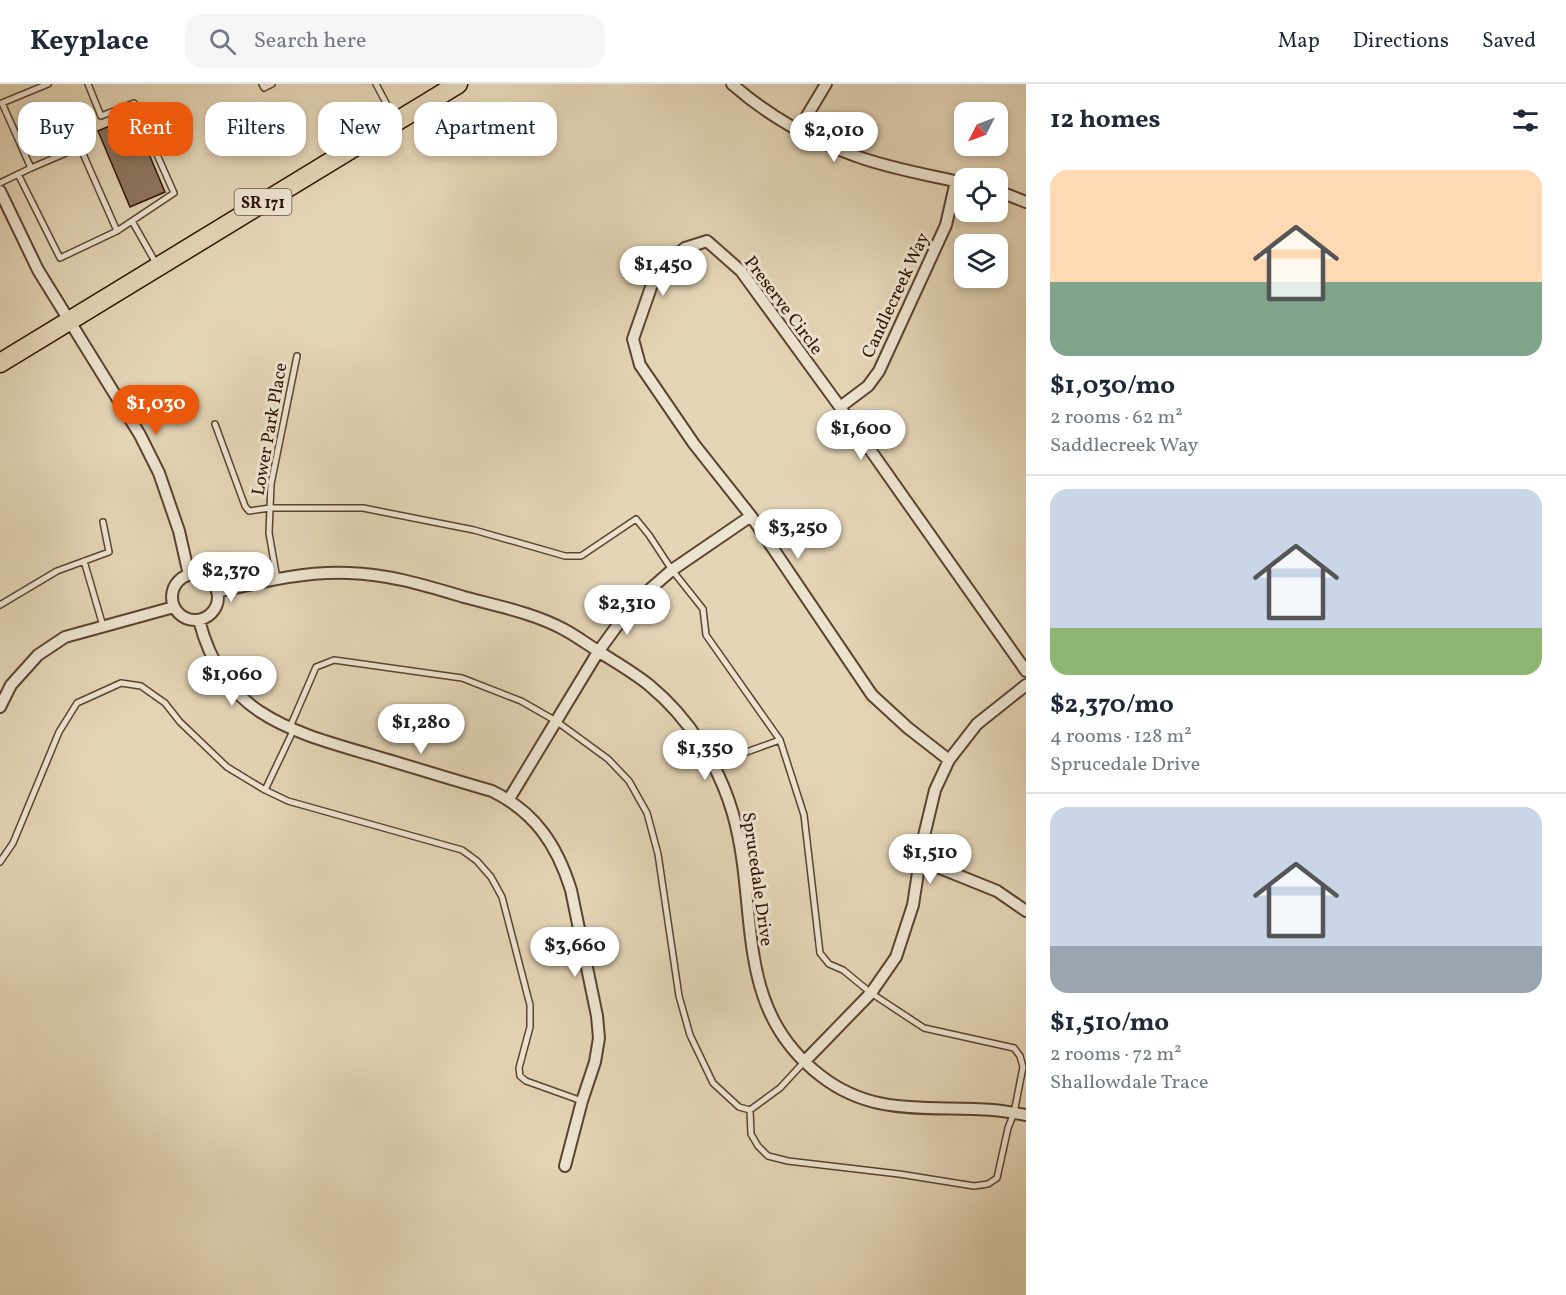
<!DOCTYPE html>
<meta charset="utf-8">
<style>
:root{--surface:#fff;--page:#f6f6f7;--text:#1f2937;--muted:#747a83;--line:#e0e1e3;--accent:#ea580c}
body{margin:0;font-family:Vollkorn,serif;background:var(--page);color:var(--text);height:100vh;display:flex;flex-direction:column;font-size:22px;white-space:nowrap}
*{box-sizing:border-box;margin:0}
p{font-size:20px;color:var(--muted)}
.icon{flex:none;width:33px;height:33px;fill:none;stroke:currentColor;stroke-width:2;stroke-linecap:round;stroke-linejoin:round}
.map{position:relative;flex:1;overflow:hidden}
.sheet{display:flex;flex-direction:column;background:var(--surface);width:540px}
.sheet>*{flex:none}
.guide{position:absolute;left:18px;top:18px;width:570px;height:54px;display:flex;gap:12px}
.needle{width:39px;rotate:228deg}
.fabs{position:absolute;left:954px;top:18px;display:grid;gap:12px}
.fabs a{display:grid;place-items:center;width:54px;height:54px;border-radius:12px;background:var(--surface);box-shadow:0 3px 9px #0003;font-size:30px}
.price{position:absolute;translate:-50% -51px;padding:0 14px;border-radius:21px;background:#fff;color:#222;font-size:20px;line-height:39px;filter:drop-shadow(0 2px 3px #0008)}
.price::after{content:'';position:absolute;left:50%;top:36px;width:18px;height:14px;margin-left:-9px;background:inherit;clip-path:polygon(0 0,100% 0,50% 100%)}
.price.active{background:var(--accent);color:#fff}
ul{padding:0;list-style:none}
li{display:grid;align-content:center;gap:12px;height:318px;padding:0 24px}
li+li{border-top:2px solid var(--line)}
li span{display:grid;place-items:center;height:186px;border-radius:18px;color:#555}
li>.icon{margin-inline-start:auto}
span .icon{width:108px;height:108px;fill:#fffc;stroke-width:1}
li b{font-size:26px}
h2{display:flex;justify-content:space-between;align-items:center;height:72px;padding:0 24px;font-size:26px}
.tag{padding:0 21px;border-radius:18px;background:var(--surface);box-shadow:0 3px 9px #0003;font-size:21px;line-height:54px}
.tag.active{background:var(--accent);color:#fff}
header{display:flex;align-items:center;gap:36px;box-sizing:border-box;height:84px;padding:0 30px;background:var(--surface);border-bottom:2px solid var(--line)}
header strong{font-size:28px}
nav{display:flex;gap:33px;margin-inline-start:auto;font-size:21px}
.search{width:420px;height:54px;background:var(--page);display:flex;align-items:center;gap:15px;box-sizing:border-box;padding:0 21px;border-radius:18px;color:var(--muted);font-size:22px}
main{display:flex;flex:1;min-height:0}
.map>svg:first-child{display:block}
</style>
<header>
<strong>Keyplace</strong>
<div class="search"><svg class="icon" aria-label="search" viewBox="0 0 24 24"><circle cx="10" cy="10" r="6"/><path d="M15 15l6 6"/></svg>Search here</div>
<nav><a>Map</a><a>Directions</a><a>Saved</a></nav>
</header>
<main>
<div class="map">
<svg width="1026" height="1211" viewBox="0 0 1026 1211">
<rect width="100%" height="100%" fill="#e4d5b6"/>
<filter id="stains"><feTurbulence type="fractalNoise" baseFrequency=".00333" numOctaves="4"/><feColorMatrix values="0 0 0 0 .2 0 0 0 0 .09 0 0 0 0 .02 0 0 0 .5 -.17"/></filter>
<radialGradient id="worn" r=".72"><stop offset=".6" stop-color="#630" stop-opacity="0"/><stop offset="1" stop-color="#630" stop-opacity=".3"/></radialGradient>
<path fill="#8d7760" stroke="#2f1203" stroke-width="1.5" d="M133 32 165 108 130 123 98 47Z"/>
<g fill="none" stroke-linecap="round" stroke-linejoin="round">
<defs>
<path id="lane" d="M88 0 101 32 134 19 174 109 132 137 157 181
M262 0 264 4 272 0
M376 0 395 36
M31 84 80 63 117 147 132 137
M18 90 60 174 117 147
M0 99 31 84 2 19 48 0
M215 340 245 422 249 427 270 424H363L474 446 565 472H581L636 435 649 451 672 486 703 525 706 551 780 656 804 731 820 869 829 880 843 886 871 909 924 944 1014 964 1020 972 1023 983 1014 1029 1008 1044 997 1094 988 1100 974 1102 899 1090 788 1077 768 1072 758 1062 751 1050 750 1026
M84 477 103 542
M277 495 269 449 271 400 297 272
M0 521 57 487 109 468 103 438
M290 643 316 583 334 576 462 594 521 617 556 637 608 675 629 697 647 729 658 770 679 912 690 951 713 999 739 1023 750 1026 780 1004 804 978
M713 680 780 656
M265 706 288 717 462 766 477 777 491 793 502 813 530 921V943L519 984 520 992 526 997 582 1017
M0 778 13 759 59 648 77 619 121 599 141 602 165 619 180 638 227 683 265 706 293 647"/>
<path id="street" d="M732 0C767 31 812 57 856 72 891 85 929 91 964 99
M799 45 826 0
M0 107 38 186 140 351 159 389 179 447 189 491
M998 107 1026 118
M840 323 868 302 879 287 946 141 956 97
M172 513a23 23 0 1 1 46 0a23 23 0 1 1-46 0Z
M217 508C261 498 304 487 349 489 389 490 427 502 464 513 497 522 534 529 565 546 576 552 587 560 598 567 615 578 633 588 649 601 689 634 719 681 733 730 760 825 731 923 821 992 875 1034 930 1021 993 1026 1004 1027 1015 1029 1026 1031
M199 536C223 629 286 646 368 670 409 682 450 695 492 707 535 728 557 761 571 806L597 932 599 954 595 978 582 1017 565 1082
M0 623 11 601 38 571 65 553 174 523
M949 676 908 644 872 611 751 432 694 360 640 281 633 255 657 186 685 164 707 157 741 187 840 323 1026 587
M509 715 598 568 633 520 672 486 751 432
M920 776 997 807 1026 827
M804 978 871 909 896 873 913 821 923 756 935 706 949 676 977 640 1026 601"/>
<path id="primary" d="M0 279 458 0"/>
</defs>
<use href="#lane" stroke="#5c4330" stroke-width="8"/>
<use href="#street" stroke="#5c4330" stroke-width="14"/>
<use href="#primary" stroke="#2f1203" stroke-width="21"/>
<use href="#lane" stroke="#ede4d0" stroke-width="5"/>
<use href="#street" stroke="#ede4d0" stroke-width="10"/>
<use href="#primary" stroke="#e4d5b6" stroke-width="18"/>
</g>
<g text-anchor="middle" stroke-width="6" stroke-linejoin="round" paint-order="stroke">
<rect fill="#ede4d0" stroke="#685140" stroke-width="1.5" x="234.5" y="105" width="57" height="26" rx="4.5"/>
<g font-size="16" font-weight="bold" fill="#2f1203">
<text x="263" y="124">SR 171</text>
</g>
<g font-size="18" fill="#2f1203" stroke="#ede4d0">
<text transform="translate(895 211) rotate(-65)" y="6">Candlecreek Way</text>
<text transform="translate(784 221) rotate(53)" y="6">Preserve Circle</text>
<text transform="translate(269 345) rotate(-80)" y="6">Lower Park Place</text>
<text transform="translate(758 795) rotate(82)" y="6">Sprucedale Drive</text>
</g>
</g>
<rect width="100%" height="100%" filter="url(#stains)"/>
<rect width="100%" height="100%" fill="url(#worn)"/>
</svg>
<div class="fabs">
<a><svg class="needle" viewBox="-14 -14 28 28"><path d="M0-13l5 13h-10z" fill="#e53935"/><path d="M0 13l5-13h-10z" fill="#747a83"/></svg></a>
<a><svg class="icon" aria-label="locate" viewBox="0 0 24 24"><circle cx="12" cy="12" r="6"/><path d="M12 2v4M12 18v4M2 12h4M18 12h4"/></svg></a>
<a><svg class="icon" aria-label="layers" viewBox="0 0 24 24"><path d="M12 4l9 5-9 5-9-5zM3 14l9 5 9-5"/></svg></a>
</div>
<b class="price" style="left:834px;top:79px">$2,010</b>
<b class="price" style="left:663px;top:213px">$1,450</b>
<b class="price active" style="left:156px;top:352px">$1,030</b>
<b class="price" style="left:861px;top:377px">$1,600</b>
<b class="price" style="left:798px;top:476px">$3,250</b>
<b class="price" style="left:231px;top:519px">$2,370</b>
<b class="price" style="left:627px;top:552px">$2,310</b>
<b class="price" style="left:232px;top:623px">$1,060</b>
<b class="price" style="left:421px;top:671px">$1,280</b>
<b class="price" style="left:705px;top:697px">$1,350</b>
<b class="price" style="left:930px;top:801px">$1,510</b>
<b class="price" style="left:575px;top:894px">$3,660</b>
<div class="guide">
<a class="tag">Buy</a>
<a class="tag active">Rent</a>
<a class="tag">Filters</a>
<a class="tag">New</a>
<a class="tag">Apartment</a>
</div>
</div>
<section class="sheet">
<h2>12 homes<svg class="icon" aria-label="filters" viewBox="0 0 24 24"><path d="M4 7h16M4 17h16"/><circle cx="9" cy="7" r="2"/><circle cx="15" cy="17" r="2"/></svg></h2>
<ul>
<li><span style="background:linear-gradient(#ffd9b3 60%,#7fa58c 0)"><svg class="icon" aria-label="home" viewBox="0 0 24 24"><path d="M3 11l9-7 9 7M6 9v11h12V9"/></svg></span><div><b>$1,030/mo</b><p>2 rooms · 62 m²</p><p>Saddlecreek Way</p></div></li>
<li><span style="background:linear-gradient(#c9d6e8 75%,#8fb573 0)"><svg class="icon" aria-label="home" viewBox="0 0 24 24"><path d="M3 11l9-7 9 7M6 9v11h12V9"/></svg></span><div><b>$2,370/mo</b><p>4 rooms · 128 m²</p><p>Sprucedale Drive</p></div></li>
<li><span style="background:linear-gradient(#c9d6e8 75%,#9aa5b1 0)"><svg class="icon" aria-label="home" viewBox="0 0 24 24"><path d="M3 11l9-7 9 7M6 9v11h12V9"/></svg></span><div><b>$1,510/mo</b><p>2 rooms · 72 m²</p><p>Shallowdale Trace</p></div></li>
</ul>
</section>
</main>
